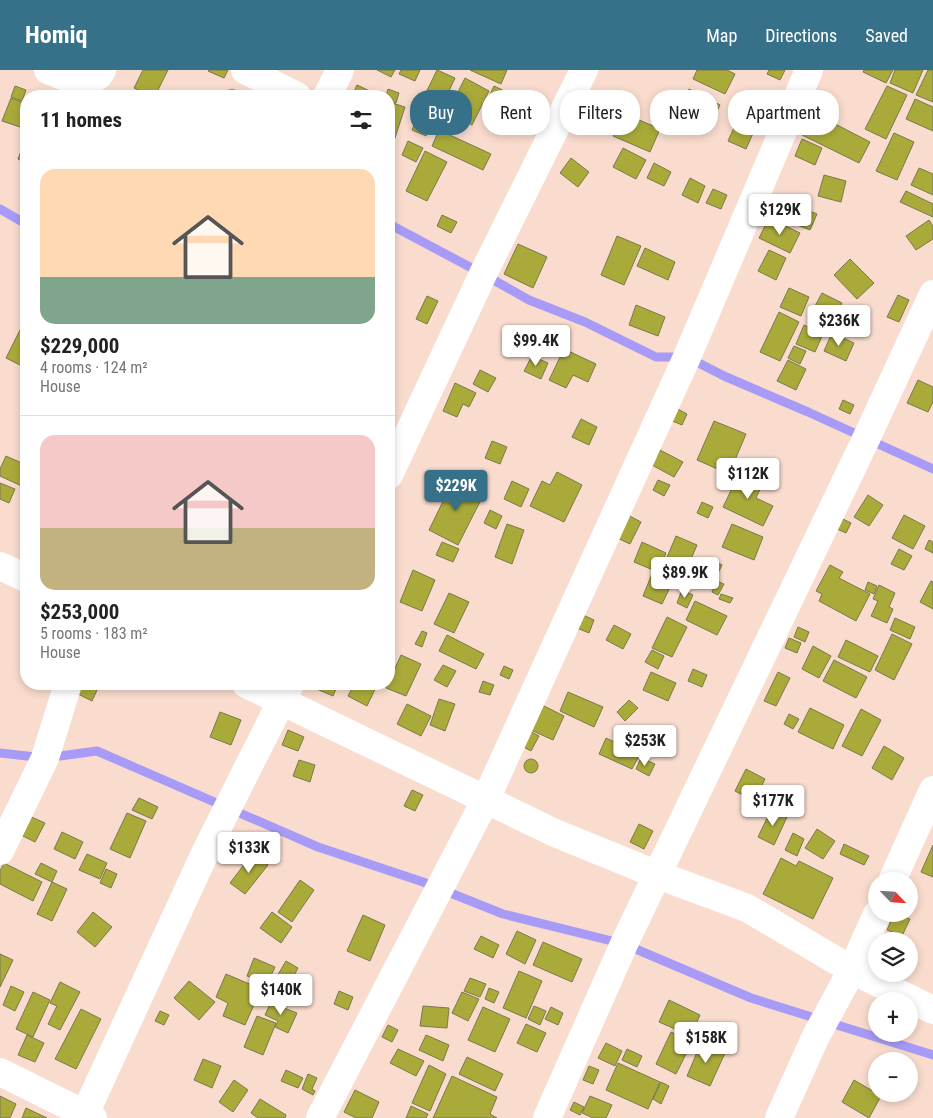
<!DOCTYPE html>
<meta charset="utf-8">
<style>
:root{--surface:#fff;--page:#f6f6f6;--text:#222;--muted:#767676;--line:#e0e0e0;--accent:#367089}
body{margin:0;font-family:"Roboto Condensed",sans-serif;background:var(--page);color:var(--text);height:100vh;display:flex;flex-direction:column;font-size:19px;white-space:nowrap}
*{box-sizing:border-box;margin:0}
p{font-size:16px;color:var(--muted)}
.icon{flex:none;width:28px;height:28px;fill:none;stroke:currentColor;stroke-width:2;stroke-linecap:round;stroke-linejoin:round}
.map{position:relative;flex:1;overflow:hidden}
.sheet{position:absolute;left:20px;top:20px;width:375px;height:600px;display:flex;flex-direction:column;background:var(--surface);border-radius:20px;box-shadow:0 2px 8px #0003}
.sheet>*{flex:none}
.top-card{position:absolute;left:410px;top:20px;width:448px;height:45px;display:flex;gap:10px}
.needle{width:32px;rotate:115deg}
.tools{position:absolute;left:868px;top:802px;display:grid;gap:10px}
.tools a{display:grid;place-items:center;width:50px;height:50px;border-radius:50%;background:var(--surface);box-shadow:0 2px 8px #0003;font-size:25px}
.price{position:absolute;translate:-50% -42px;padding:0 11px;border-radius:5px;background:#fff;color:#222;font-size:16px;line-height:32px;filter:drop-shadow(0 1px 2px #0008)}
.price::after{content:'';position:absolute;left:50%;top:30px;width:15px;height:11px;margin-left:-8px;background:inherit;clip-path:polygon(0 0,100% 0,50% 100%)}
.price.current{background:var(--accent);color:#fff}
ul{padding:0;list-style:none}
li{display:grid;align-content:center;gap:10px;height:265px;padding:0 20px}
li+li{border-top:1px solid var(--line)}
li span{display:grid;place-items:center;height:155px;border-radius:15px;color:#555}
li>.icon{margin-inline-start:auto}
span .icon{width:90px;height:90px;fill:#fffc;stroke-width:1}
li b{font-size:21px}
h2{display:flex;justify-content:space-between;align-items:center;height:60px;padding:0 20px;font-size:21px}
.tag{padding:0 18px;border-radius:20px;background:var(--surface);box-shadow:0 2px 8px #0003;font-size:18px;line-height:45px}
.tag.current{background:var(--accent);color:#fff}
header{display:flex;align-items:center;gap:30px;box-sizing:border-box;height:70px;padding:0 25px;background:var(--accent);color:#fff}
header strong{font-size:24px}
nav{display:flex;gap:28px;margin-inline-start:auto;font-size:18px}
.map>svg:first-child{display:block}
</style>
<header>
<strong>Homiq</strong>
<nav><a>Map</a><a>Directions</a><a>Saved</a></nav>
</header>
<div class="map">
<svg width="933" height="1048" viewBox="0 0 933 1048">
<rect width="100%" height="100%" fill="#f9dccd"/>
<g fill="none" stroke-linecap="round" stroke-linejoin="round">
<path stroke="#a89bf7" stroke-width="9" d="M221 26 232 23 238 26
M0 139 26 154
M389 154 483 204 529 230 585 252 656 287H687L724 306 808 342 933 399
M0 683 45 688 97 681 318 777 423 812 503 844 624 874 751 928 933 985"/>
</g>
<path fill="#aaaa3b" stroke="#78794c" d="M143 0H168L155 26H151L134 18Z
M209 0H228L224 8 208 1Z
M377 0H395L391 7Z
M401 0H420L415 11 399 4Z
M437 0 455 8 440 40 422 31Z
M470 0H507L501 14Z
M697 0H727L735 4 725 24 693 9Z
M769 0H785L780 10 767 4Z
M864 0H893L886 13 863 2Z
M895 0H923L913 23 890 13Z
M928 0H933V32L916 25Z
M465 8 489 21 472 55 465 51 458 64 441 56Z
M357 15 374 23 373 26H352Z
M15 16 26 20 22 31 11 27Z
M494 16 517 27 508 46 485 35Z
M887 16 907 25 886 69 865 59Z
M388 19 399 23 396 33 389 31V26H386Z
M689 19 720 35 710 55 679 39Z
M11 28 26 34V48L23 58 2 51Z
M915 29 933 37V61L906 49Z
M587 30 617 43 608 63 578 51Z
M389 32 405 37 395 68 389 66Z
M419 42 434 47 426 66 412 60Z
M741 42 759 50 746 79 728 71Z
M623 43 660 59 650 82 613 66Z
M814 43 870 72 859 93 802 65Z
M439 60 491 84 483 100 432 76Z
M894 63 914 72 897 110 876 101Z
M26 68V93L18 89Z
M802 69 822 78 815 95 795 86Z
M408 71 423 78 416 92 402 85Z
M623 78 646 90 636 109 613 97Z
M425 81 447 92 427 131 406 121Z
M571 88 589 102 578 117 560 103Z
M654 93 671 102 664 116 647 108Z
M919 98 933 104V125L911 115Z
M824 105 846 111 841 132 818 126Z
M690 108 705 116 698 133 682 125Z
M713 119 727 125 721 139 706 133Z
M906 121 933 134V147L900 132Z
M802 138 817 144 810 160 795 154Z
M442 145 457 152 451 163 437 156Z
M769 148 800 163 790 183 759 168Z
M929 150 933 156V169L916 180 906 166Z
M617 166 641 176 624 215 601 205Z
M518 174 547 187 533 218 504 204Z
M645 178 675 192 668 210 637 196Z
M769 180 786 188 776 210 758 201Z
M850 189 874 213 857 229 834 205Z
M789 218 809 227 801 246 780 237Z
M822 223 842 233 833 250 813 240Z
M898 225 909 230 899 252 887 247Z
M427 226 438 231 427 254 416 249Z
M636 235 665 247 658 266 629 255Z
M779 242 799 252 780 291 760 282Z
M24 252 26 253V298L6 288Z
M804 255 823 264 815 282 796 274Z
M517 262 532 266 526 284 512 280Z
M832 263 854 273 846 291 824 281Z
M794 276 806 281 800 294 788 288Z
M564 279 596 294 588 312 573 305 566 318 549 310Z
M532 286 548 293 541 309 524 301Z
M788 290 806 299 796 320 777 311Z
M480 300 496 308 488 322 473 314Z
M918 310 933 317V332L928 342 907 333Z
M455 313 476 323 469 337 463 334 457 347 443 341Z
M843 330 854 335 850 344 839 339Z
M676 338 687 344 682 355 670 350Z
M581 349 597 357 589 375 572 367Z
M714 351 746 364 729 404 697 390Z
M492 371 507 377 500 394 485 388Z
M660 380 683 392 674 407 652 395Z
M6 386 26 395V418L0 406V399Z
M557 402 582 415 564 452 530 436 542 411 550 415Z
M740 402 763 413 756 428 773 436 763 456 723 437Z
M454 409 484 424 458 475 429 460Z
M658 410 670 415 664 426 653 420Z
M512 411 529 419 521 437 504 429Z
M0 413 15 419 9 433 0 429Z
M868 425 883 435 869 456 854 447Z
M702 432 713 437 708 448 697 443Z
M490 440 502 446 496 459 484 453Z
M622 442 641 452 630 474 611 465Z
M904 445 925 456 913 479 892 468Z
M843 449 851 453 846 463 837 459Z
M507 454 524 460 512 494 495 487Z
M732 454 763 467 754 490 722 477Z
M676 466 697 475 683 508 662 499Z
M929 470 933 472V483L925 479Z
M442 472 459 479 453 492 436 485Z
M642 472 666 483 658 502 634 492Z
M899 479 912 486 904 500 891 494Z
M713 491 722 495 716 507 707 503Z
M830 495 843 502 839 508 870 524 856 551 819 531 822 524 816 521Z
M413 500 435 510 422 541 400 532Z
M652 504 672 513 662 534 643 526Z
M717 511 724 514 718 525 712 522Z
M931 511 933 512V539L920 532Z
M868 512 877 516 874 524 865 520Z
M879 515 895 523 889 537 893 539 887 553 871 546 878 531 873 529Z
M682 520 693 525 687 538 677 533Z
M449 523 469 532 454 563 434 554Z
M721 524 733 528 730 533 719 529Z
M695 531 727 546 717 565 686 550Z
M583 545 594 550 589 563 577 558Z
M667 547 687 557 672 587 652 578Z
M895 548 915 557 910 569 890 560Z
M614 555 631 564 623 579 606 570Z
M798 557 809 562 805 572 794 567Z
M422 561 427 563 422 577 415 574Z
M892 564 912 574 894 610 875 600Z
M447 565 484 584 476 599 439 581Z
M789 568 801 573 797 583 785 578Z
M846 570 878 586 870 602 838 587Z
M813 576 831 586 819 608 802 599Z
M652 580 664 586 658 599 645 592Z
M401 585 421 594 406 626 386 618Z
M834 590 867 607 856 628 823 611Z
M443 595 456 601 447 617 434 610Z
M504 596 513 600 509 609 500 605Z
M693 599 707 605 702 617 688 611Z
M651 602 676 613 668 631 643 620Z
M778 602 790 608 776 636 764 631Z
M483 611 494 615 490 625 479 622Z
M83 614H89L98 618 92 631 78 624Z
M314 614H338L333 626 312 617Z
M354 614 377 615 367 636 348 626Z
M568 622 603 637 594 657 560 641Z
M439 629 455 634 445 661 430 655Z
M629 630 638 638 625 651 617 642Z
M407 634 431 646 421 666 397 654Z
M542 635 564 646 553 670 531 660Z
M810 638 844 655 833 679 798 662Z
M861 639 881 650 862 686 842 676Z
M220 642 241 650 231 675 210 667Z
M789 644 799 649 793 659 784 654Z
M288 660 304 667 298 681 282 675Z
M528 660 539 666 531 681 520 675Z
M606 668 640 684 632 699 599 684Z
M884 676 904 688 892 710 872 698Z
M641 688 655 694 649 706 636 699Z
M524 696a7 7 0 1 1 14 0a7 7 0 1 1-14 0Z
M299 690 315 695 310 712 293 706Z
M746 699 765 709 754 731 735 721Z
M412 720 423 725 415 741 404 736Z
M139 728 158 737 152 749 132 740Z
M771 740 787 747 774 775 758 767Z
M22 743 45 753 35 772 13 761Z
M127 743 146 751 130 788 110 779Z
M639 754 653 761 644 779 630 772Z
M817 759 835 771 823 789 805 778Z
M62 762 83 772 75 789 54 779Z
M793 763 804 769 797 786 785 780Z
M844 774 869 786 864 795 840 784Z
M933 775V807L921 802Z
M253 783 268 795 245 824 230 813Z
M87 784 107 793 100 809 79 800Z
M781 788 796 796 799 791 833 808 813 849 763 824Z
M4 793 42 812 33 831 0 814V801Z
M41 793 57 801 52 812 35 804Z
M106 799 117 804 111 818 100 813Z
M300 810 314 820 292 852 278 842Z
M52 812 67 819 52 851 37 844Z
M93 842 112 857 95 877 77 862Z
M272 842 292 857 281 873 260 858Z
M894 844 910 849 902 866 887 860Z
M363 845 385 855 370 891 347 881Z
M517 861 536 870 525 894 506 884Z
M481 866 499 875 493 888 474 879Z
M543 872 582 889 572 912 533 895Z
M0 884 13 890 0 917Z
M254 888 275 897 267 914 247 906Z
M286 891 298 898 286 921 273 913Z
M519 901 542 911 526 948 503 938Z
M226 904 261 919 245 955 223 946 228 933 216 927Z
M470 908 486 914 480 927 464 921Z
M189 911 215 932 199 950 174 928Z
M60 912 80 922 60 960 48 954 57 936 50 933Z
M11 916 24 922 15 941 3 935Z
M489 918 499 922 494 933 485 929Z
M339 921 353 927 348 940 334 934Z
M33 922 50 930 33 967 16 959Z
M462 922 479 929 468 951 452 943Z
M272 930 285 935 284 938 297 943 288 963 275 957 278 951 265 945Z
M669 930 700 945 691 966 659 952Z
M423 936 449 938 447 958 420 956Z
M534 936 546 941 540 955 528 949Z
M483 937 510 949 495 982 468 970Z
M551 937 563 943 558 955 545 949Z
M81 939 101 949 76 999 55 989Z
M160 941 169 945 164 955 155 951Z
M257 946 276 953 263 985 244 977Z
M526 954 546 963 537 982 517 973Z
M388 955 398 960 392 972 382 967Z
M671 962 692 972 676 1004 656 994Z
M27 965 44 973 35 992 18 985Z
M426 965 449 975 443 991 419 980Z
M606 973 622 981 615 996 598 988Z
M701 973 725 983 710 1016 687 1006Z
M398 979 424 991 416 1006 390 993Z
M627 979 642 986 637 997 622 990Z
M467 987 503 1004 495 1021 459 1004Z
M203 989 221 996 212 1018 194 1010Z
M618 993 660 1012 648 1039 606 1020Z
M429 995 446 1004 430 1041 412 1033Z
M589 996 599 1000 593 1014 583 1010Z
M286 1000 303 1008 298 1018 281 1011Z
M308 1004 317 1008 312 1019 315 1021 313 1025 302 1019Z
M452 1006 497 1027 490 1044 497 1048H433Z
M234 1010 248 1020 233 1042 219 1032Z
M854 1010 881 1026 869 1048 842 1032Z
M661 1012 669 1016 661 1034 653 1029Z
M355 1020 379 1032 372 1048H356L344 1042Z
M0 1026 16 1034 10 1048H0Z
M590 1026 612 1035 606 1048H593L582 1043Z
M260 1029 286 1045 285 1048H258L251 1043Z
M574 1032 584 1037 580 1045 570 1040Z
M411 1036 428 1044 426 1048H406Z
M26 1038 47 1048H22Z"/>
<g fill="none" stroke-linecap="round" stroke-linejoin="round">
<path stroke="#fff" stroke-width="28" d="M48 0 70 9 87 13 99 5 102 0
M245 0 297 26
M327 26 340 0
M389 405 483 204 584 0
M0 496 26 508
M246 614 555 763 658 805 747 838 852 900 933 940
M0 781 45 688 68 614
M892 811 933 720
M0 1002 93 1048
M83 1048 206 781 290 614
M320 1048 486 729 687 287 809 0
M547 1048 624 874 866 369 933 224
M779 1048 816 966 852 900 877 844"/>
</g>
</svg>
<div class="tools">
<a><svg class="needle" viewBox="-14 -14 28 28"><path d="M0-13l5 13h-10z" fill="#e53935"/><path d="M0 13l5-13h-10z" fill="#767676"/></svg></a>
<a><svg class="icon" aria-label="layers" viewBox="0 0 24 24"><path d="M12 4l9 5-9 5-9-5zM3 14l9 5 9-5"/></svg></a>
<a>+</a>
<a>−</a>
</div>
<b class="price" style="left:780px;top:166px">$129K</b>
<b class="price" style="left:839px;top:277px">$236K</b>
<b class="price" style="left:536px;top:297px">$99.4K</b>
<b class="price" style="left:748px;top:430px">$112K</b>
<b class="price current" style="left:456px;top:442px">$229K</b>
<b class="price" style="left:685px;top:529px">$89.9K</b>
<b class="price" style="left:645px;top:697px">$253K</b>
<b class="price" style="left:773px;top:757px">$177K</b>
<b class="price" style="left:249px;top:804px">$133K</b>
<b class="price" style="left:281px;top:946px">$140K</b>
<b class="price" style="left:706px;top:994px">$158K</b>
<div class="top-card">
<a class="tag current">Buy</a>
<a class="tag">Rent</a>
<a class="tag">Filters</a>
<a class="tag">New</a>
<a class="tag">Apartment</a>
</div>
<section class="sheet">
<h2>11 homes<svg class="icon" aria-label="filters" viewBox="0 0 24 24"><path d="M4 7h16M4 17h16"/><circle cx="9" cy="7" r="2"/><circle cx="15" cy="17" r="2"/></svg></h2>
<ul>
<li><span style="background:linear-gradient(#ffd9b3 70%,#7fa58c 0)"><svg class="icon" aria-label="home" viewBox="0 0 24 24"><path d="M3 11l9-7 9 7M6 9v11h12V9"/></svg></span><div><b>$229,000</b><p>4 rooms · 124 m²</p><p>House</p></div></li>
<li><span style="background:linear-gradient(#f6c9c9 60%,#c2b280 0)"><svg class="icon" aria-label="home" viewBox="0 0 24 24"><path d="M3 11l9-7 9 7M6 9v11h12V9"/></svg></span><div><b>$253,000</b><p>5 rooms · 183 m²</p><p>House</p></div></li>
</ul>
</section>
</div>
